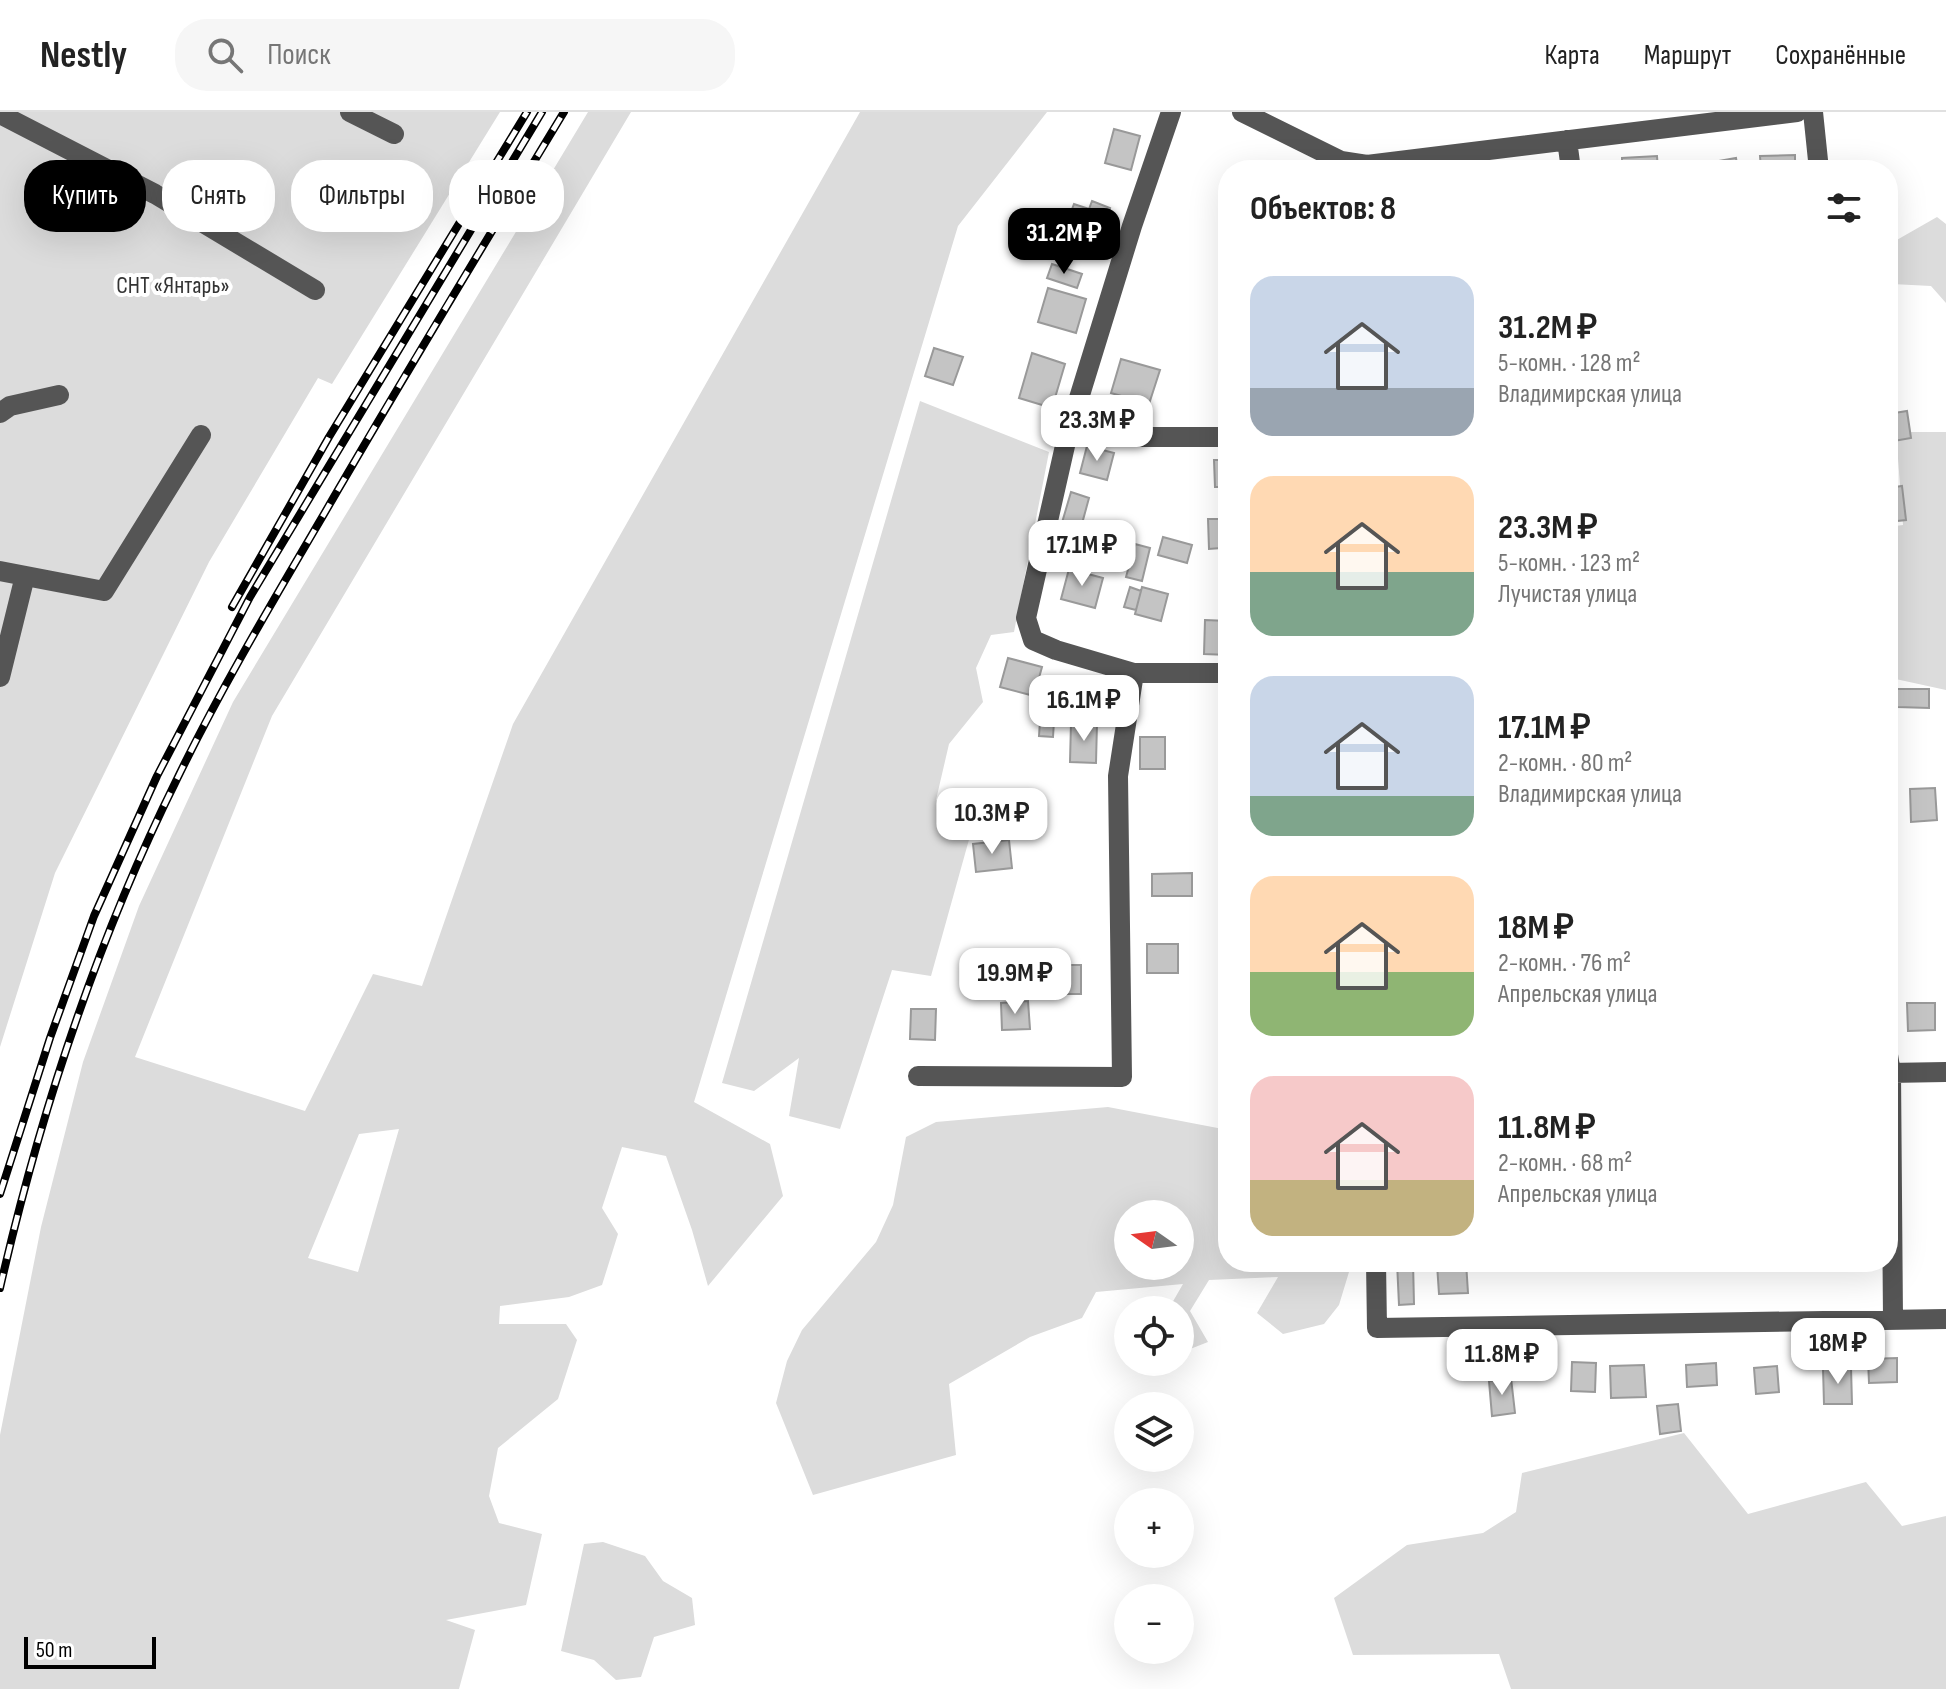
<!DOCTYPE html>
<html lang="ru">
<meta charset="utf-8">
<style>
:root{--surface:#fff;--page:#f6f6f6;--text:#222;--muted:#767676;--line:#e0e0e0;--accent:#000}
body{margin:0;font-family:"Sofia Sans Condensed",sans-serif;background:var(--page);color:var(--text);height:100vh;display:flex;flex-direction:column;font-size:30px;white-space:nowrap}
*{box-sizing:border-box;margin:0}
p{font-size:26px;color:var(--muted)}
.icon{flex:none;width:44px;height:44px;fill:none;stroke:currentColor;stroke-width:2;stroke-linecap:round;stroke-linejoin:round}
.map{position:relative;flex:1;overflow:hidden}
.details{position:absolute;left:1218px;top:48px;width:680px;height:1112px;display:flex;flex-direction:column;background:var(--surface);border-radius:32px;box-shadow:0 8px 32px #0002}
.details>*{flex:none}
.banner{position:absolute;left:24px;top:48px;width:760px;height:72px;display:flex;gap:16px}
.needle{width:52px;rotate:284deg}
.buttons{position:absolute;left:1114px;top:1088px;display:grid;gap:16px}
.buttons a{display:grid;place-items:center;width:80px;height:80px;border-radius:50%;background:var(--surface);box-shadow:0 8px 32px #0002;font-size:40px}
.scale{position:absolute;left:24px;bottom:20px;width:132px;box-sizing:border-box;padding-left:8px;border:4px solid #000;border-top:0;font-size:22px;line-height:28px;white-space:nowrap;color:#000;-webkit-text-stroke:6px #fff;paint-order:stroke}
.price{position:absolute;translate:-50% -68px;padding:0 18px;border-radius:16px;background:#fff;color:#222;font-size:26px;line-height:52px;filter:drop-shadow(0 2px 4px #0008)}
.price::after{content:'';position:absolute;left:50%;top:48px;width:24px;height:18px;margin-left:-12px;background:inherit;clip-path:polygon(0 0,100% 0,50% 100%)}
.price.on{background:var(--accent);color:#fff}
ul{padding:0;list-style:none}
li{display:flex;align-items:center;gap:24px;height:200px;padding:0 32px}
li span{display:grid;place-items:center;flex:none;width:224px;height:160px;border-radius:24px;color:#555}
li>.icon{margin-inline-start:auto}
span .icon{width:96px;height:96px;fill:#fffc;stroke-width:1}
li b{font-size:34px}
h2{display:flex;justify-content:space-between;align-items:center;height:96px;padding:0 32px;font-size:34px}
.chip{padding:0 28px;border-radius:32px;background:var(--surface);box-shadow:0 8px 32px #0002;font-size:28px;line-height:72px}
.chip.on{background:var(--accent);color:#fff}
header{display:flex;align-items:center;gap:48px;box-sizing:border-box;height:112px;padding:0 40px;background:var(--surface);border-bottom:2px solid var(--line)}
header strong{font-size:38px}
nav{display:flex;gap:44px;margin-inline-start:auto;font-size:28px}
.search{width:560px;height:72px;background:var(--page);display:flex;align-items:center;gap:20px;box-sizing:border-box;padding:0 28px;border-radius:32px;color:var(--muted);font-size:30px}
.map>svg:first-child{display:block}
</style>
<header>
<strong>Nestly</strong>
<div class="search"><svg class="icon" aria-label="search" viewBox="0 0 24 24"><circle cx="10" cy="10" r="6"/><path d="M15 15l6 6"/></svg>Поиск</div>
<nav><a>Карта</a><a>Маршрут</a><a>Сохранённые</a></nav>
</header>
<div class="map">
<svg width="1946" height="1577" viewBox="0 0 1946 1577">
<rect width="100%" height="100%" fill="#fff"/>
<path fill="#dcdcdc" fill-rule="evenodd" d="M0 0H500L332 272 318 266 209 450 55 761 0 935Z
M588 0H631L272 604 135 945 305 999 373 862 422 874 513 612 860 0H1047L958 114 694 990 770 1032 783 1084 708 1174 692 1118 666 1044 622 1035 602 1096 618 1122 602 1173 569 1185 500 1194 499 1212H566L577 1228 558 1287 498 1336 489 1384 499 1411 542 1422 526 1493 446 1508 475 1518 459 1577H0V1323L41 1115 83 950 139 794 233 590ZM399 1017 358 1160 308 1146 359 1022Z
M1937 105 1946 112V191L1931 174 1892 172 1888 159V133Z
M920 289 1049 340 1014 520 991 523 976 556 983 590 949 632 936 688 975 706 931 864 892 858 840 1017 789 1004 799 946 754 979 722 971Z
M1896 320H1946V578L1891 566 1888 544V415L1903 413Z
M1108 995 1228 1018V1150H1352L1339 1193 1324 1212 1283 1222 1257 1201 1278 1165 1209 1168 1190 1199 1208 1230 1180 1241V1198H1168L1183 1172 1096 1180 1082 1206 1030 1225 949 1272 956 1343 813 1383 776 1291 787 1249 802 1218 876 1130 893 1093 906 1025 936 1010ZM1128 1102H1180V1154H1128Z
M1684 1321 1748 1402 1866 1370 1902 1414 1946 1404V1577H1511L1499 1542 1353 1543 1334 1486 1407 1433 1483 1421 1516 1400 1522 1361Z
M603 1430 645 1444 663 1469 692 1486 695 1513 654 1525 641 1565 616 1568 594 1548 561 1539 584 1432Z"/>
<path fill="#c4c4c4" stroke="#999" stroke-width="2" d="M1114 17 1140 24 1131 58 1105 51Z
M1795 43V58H1761L1760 44Z
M1657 44 1658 58H1622V46Z
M1736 46 1738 58H1697L1696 53Z
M1092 89 1110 96 1094 136 1062 124 1074 92 1089 97Z
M1052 152 1082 162 1077 176 1047 166Z
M1048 176 1086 187 1076 221 1038 210Z
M934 236 963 245 953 273 925 264Z
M1032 241 1065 252 1052 296 1019 286Z
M1121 247 1160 258 1149 292 1111 281Z
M1907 299 1911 326 1888 330V302Z
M1087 334 1114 341 1107 368 1080 361Z
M1214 348H1228V375H1215Z
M1902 374 1906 408 1888 410V376Z
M1071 380 1089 386 1080 419 1061 414Z
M1208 407H1220L1221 436 1209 437Z
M1163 425 1192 433 1187 451 1158 443Z
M1135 432 1150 436 1142 469 1126 465Z
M1069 457 1103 466 1095 496 1061 487Z
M1130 475 1141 479 1136 498 1124 495Z
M1142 475 1168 482 1161 509 1135 502Z
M1205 508 1228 509V543L1204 542Z
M1008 546 1042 555 1034 584 1000 575Z
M1897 577H1929V596L1897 595Z
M1040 609H1054L1053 625 1039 624Z
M1071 611H1097L1096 651 1070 650Z
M1140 625H1165V657H1140Z
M1935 676 1937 708 1911 710 1910 677Z
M1009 728 1012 756 976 760 973 732Z
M1192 761V784H1152V762Z
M1147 832H1178V861H1147Z
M1054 853H1081V882H1054Z
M1028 889 1030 917 1002 918 1001 891Z
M1907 891H1935V918L1908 919Z
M911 897H936L935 928 910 927Z
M1397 1150H1413L1414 1192 1399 1193Z
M1466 1150 1468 1181 1439 1182 1437 1152Z
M1897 1246V1270L1869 1271 1868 1247Z
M1572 1250 1596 1251 1595 1280 1571 1279Z
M1716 1251 1717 1273 1687 1275 1686 1253Z
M1644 1253 1646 1285 1611 1286 1610 1254Z
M1777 1254 1779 1280 1756 1282 1754 1256Z
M1851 1255 1852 1292H1824L1823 1256Z
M1511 1266 1515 1301 1492 1304 1489 1269Z
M1678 1292 1681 1319 1660 1322 1657 1294Z"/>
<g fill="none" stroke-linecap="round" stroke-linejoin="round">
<path stroke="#555" stroke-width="20" d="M350 0 394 22
M1171 0 1132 114 1067 325 1026 506 1033 528 1056 538 1134 561H1228
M1242 0 1341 49 1367 53 1797 0
M1813 0 1819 58
M0 2 155 82 315 178
M1567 28 1571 58
M0 301 10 294 59 283
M1067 325H1228
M0 459 104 479 201 323
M0 565 25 464
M1888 943 1891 961 1893 1207
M1888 961 1946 960
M918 964 1122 965 1118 664 1134 561
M1376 1150 1377 1216 1946 1207"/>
<defs>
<path id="rail" d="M232 495 329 325 527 0
M0 1082 50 926 94 804 157 664 250 485 542 0
M0 1176C40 1001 97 828 177 667 221 576 273 489 324 402 402 267 483 134 564 0"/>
</defs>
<use href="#rail" stroke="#000" stroke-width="8"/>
<use href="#rail" stroke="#fff" stroke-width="5" stroke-dasharray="15" stroke-linecap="butt"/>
</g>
<g text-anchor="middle" stroke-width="8" stroke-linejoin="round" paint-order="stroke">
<g font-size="24" fill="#333" stroke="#fff">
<text x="173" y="181">СНТ «Янтарь»</text>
</g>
</g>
</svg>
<div class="buttons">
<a><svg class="needle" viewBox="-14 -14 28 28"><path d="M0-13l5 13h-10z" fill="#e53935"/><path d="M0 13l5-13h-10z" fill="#767676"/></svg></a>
<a><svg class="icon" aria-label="locate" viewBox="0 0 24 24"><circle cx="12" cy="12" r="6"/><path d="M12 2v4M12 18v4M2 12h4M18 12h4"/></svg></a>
<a><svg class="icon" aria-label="layers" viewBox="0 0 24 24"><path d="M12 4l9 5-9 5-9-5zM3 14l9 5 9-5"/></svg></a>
<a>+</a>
<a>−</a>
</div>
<div class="scale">50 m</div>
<b class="price on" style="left:1064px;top:164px">31.2M ₽</b>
<b class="price" style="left:1097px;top:351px">23.3M ₽</b>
<b class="price" style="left:1082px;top:476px">17.1M ₽</b>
<b class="price" style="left:1084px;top:631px">16.1M ₽</b>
<b class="price" style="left:992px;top:744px">10.3M ₽</b>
<b class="price" style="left:1015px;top:904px">19.9M ₽</b>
<b class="price" style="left:1838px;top:1274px">18M ₽</b>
<b class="price" style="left:1502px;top:1285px">11.8M ₽</b>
<div class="banner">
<a class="chip on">Купить</a>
<a class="chip">Снять</a>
<a class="chip">Фильтры</a>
<a class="chip">Новое</a>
</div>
<section class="details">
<h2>Объектов: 8<svg class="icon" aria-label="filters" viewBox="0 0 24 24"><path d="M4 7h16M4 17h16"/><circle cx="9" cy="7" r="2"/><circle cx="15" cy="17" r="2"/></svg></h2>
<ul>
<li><span style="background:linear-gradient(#c9d6e8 70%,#9aa5b1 0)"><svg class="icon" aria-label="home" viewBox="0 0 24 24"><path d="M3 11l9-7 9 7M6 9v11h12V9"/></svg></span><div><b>31.2M ₽</b><p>5-комн. · 128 m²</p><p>Владимирская улица</p></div></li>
<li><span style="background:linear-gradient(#ffd9b3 60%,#7fa58c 0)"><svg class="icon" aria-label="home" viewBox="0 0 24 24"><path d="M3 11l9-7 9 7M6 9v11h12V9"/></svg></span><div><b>23.3M ₽</b><p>5-комн. · 123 m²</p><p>Лучистая улица</p></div></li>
<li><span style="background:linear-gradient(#c9d6e8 75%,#7fa58c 0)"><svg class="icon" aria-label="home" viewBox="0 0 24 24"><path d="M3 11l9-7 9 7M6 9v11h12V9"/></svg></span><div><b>17.1M ₽</b><p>2-комн. · 80 m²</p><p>Владимирская улица</p></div></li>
<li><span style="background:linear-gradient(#ffd9b3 60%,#8fb573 0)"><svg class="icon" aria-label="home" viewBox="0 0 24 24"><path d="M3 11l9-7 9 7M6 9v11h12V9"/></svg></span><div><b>18M ₽</b><p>2-комн. · 76 m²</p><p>Апрельская улица</p></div></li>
<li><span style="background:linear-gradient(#f6c9c9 65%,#c2b280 0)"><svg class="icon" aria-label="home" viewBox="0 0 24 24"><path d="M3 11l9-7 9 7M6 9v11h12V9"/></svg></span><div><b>11.8M ₽</b><p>2-комн. · 68 m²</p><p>Апрельская улица</p></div></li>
</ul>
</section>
</div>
